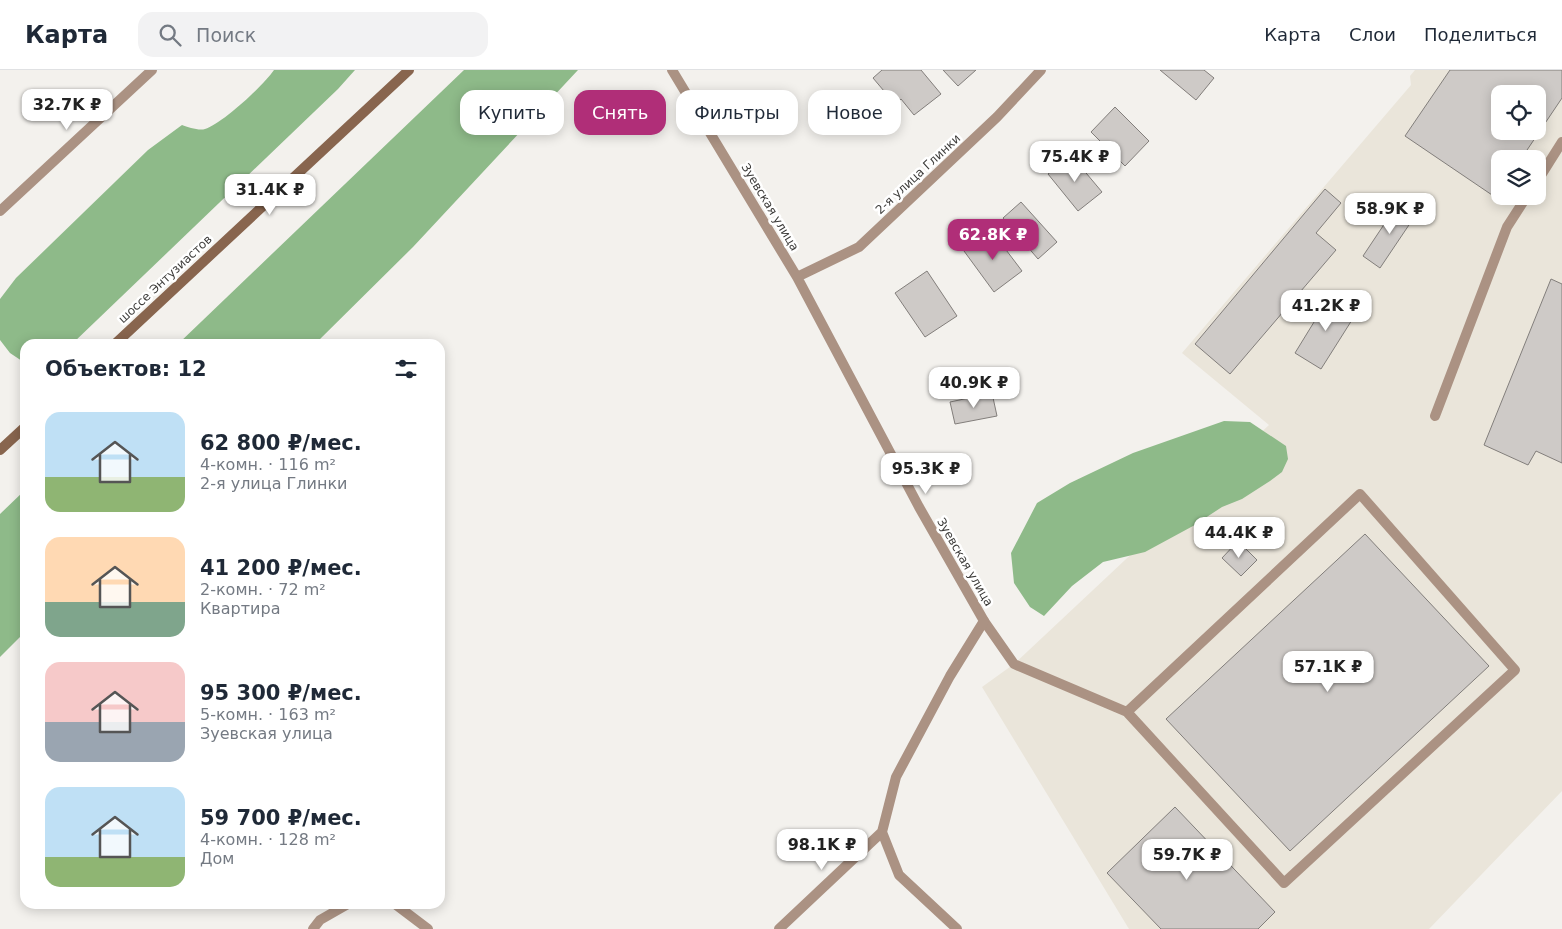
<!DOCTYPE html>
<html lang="ru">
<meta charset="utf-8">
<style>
:root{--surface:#fff;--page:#f2f2f3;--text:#1f2937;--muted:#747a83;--line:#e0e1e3;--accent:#b02e78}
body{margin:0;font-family:"DejaVu Sans",sans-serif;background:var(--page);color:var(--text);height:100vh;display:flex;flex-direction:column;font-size:19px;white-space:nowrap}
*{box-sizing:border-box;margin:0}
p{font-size:16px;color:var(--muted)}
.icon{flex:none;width:28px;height:28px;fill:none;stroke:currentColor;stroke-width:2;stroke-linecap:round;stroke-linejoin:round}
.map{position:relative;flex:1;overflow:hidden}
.drawer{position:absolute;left:20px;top:269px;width:425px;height:570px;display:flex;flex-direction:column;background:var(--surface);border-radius:15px;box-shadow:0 2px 12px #0003}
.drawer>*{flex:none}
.top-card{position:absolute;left:460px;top:20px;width:475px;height:45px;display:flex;gap:10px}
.controls{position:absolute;left:1491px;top:15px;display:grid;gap:10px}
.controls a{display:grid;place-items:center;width:55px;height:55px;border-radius:10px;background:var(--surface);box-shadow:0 2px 12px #0003;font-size:25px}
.price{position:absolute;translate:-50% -42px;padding:0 11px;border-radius:10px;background:#fff;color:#222;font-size:16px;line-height:32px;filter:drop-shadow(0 1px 2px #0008)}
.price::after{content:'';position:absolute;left:50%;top:30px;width:15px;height:11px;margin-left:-8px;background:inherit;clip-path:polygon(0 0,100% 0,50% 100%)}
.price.active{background:var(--accent);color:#fff}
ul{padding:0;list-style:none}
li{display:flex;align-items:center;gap:15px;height:125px;padding:0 25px}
li span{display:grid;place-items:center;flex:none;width:140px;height:100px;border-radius:15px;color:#555}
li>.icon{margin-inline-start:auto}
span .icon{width:60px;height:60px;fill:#fffc;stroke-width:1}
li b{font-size:21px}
h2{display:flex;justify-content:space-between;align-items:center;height:60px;padding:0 25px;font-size:21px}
.pill{padding:0 18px;border-radius:15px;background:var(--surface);box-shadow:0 2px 12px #0003;font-size:18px;line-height:45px}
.pill.active{background:var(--accent);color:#fff}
header{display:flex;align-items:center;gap:30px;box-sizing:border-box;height:70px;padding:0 25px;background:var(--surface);border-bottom:1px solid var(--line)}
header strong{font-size:24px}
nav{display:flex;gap:28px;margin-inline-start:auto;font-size:18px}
.search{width:350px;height:45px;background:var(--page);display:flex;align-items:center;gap:12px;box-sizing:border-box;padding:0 18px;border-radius:15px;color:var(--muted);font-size:19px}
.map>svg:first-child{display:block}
</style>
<header>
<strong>Карта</strong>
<div class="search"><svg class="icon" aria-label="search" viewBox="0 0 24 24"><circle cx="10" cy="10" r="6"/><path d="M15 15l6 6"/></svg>Поиск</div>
<nav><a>Карта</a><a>Слои</a><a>Поделиться</a></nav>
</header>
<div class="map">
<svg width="1562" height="859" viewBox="0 0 1562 859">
<rect width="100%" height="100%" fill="#f3f1ed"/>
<path fill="#eae5da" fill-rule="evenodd" d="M1415 0H1562V721L1429 859H1129L982 617 1014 594 1269 355 1182 283 1411 15 1410 6ZM1500 24H1538V61H1500ZM1500 89H1538V126H1500Z"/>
<path fill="#8eba89" d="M274 0H355L338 19 72 274H25V293L10 283 0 270V229L16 208 148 80 182 55C188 57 199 61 205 59 222 54 264 15 274 0Z
M464 0H578L413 177 315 274H178Z
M1224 351 1250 352 1286 376 1288 389 1282 402 1270 411 1242 429 1222 437 1193 456 1145 482 1103 492 1072 516 1044 546 1030 537 1014 513 1011 483 1037 433 1070 413 1133 383Z
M25 420V562L0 587V444Z"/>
<path fill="#cecac7" stroke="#827e7b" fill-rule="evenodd" d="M882 0H921L941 24 914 45 901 29 895 34 873 8Z
M943 0H976L958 16Z
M1160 0H1204L1214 8 1196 30Z
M1450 0H1562V28L1521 89H1500V119L1495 127 1405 66ZM1500 24H1538V61H1500Z
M1115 37 1149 71 1125 96 1091 62Z
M1071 85 1102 122 1078 141 1048 104Z
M1325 119 1341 133 1316 163 1336 180 1230 304 1195 274Z
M1021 132 1057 172 1038 189 1003 148Z
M1399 132 1417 143 1380 198 1363 186Z
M991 160 1022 201 994 222 964 181Z
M927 201 957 246 925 267 895 223Z
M1551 209 1562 214V393L1536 381 1528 395 1484 375Z
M1330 226 1357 242 1321 299 1295 283Z
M992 323 997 346 955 354 950 332Z
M1365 464 1489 596 1290 781 1166 649Z
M1238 471 1257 490 1241 506 1222 488Z
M1175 737 1275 842 1258 859H1161L1107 803Z"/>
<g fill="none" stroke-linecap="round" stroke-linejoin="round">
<path stroke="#ab9283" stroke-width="10" d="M1538 110 1562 72
M1435 346 1507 157 1527 126
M984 551 1014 594 1127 642 1284 813 1515 600 1360 424 1127 642"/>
<path stroke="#ab9283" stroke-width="10" d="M672 0 797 207 919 437 984 551 950 606 896 707 882 762 899 805 957 859
M0 141 152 0
M797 207 859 177 997 47 1041 0
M395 834 428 859
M313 859 320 850 348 834
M779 859 882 762"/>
<path stroke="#88654e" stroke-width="10" d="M115 274 409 0
M0 380 25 357"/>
</g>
<g text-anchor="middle" stroke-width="5" stroke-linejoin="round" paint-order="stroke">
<g font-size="12" fill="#3c3b39" stroke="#fff">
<text transform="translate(918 104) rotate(-43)" y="4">2-я улица Глинки</text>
<text transform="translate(770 137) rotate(59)" y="4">Зуевская улица</text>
<text transform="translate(165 209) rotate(-43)" y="4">шоссе Энтузиастов</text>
<text transform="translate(965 492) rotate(60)" y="4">Зуевская улица</text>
</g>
</g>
</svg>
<div class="controls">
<a><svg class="icon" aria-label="locate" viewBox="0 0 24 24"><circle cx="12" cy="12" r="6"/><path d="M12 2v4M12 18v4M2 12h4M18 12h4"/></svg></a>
<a><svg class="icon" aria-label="layers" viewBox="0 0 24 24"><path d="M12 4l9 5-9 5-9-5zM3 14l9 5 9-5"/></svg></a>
</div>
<b class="price" style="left:67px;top:61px">32.7K ₽</b>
<b class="price" style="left:1075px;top:113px">75.4K ₽</b>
<b class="price" style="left:270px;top:146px">31.4K ₽</b>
<b class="price" style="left:1390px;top:165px">58.9K ₽</b>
<b class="price active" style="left:993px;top:191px">62.8K ₽</b>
<b class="price" style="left:1326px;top:262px">41.2K ₽</b>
<b class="price" style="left:974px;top:339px">40.9K ₽</b>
<b class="price" style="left:926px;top:425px">95.3K ₽</b>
<b class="price" style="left:1239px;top:489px">44.4K ₽</b>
<b class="price" style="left:1328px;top:623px">57.1K ₽</b>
<b class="price" style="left:822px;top:801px">98.1K ₽</b>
<b class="price" style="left:1187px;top:811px">59.7K ₽</b>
<div class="top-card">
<a class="pill">Купить</a>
<a class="pill active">Снять</a>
<a class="pill">Фильтры</a>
<a class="pill">Новое</a>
</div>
<section class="drawer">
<h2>Объектов: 12<svg class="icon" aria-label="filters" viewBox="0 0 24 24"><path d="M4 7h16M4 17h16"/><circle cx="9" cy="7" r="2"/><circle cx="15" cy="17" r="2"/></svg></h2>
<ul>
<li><span style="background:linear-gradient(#bfe0f5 65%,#8fb573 0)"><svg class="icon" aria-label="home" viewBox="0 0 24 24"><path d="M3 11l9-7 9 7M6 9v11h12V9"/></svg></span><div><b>62 800 ₽/мес.</b><p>4-комн. · 116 m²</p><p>2-я улица Глинки</p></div></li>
<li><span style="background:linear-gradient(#ffd9b3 65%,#7fa58c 0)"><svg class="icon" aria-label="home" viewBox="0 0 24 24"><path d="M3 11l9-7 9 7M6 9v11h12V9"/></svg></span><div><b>41 200 ₽/мес.</b><p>2-комн. · 72 m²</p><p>Квартира</p></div></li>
<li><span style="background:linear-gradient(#f6c9c9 60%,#9aa5b1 0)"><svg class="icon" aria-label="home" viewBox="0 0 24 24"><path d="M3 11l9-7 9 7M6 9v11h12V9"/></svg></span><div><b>95 300 ₽/мес.</b><p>5-комн. · 163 m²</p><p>Зуевская улица</p></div></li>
<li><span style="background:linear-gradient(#bfe0f5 70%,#8fb573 0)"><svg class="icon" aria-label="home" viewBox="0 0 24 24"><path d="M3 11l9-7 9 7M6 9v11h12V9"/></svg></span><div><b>59 700 ₽/мес.</b><p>4-комн. · 128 m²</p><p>Дом</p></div></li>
</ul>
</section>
</div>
